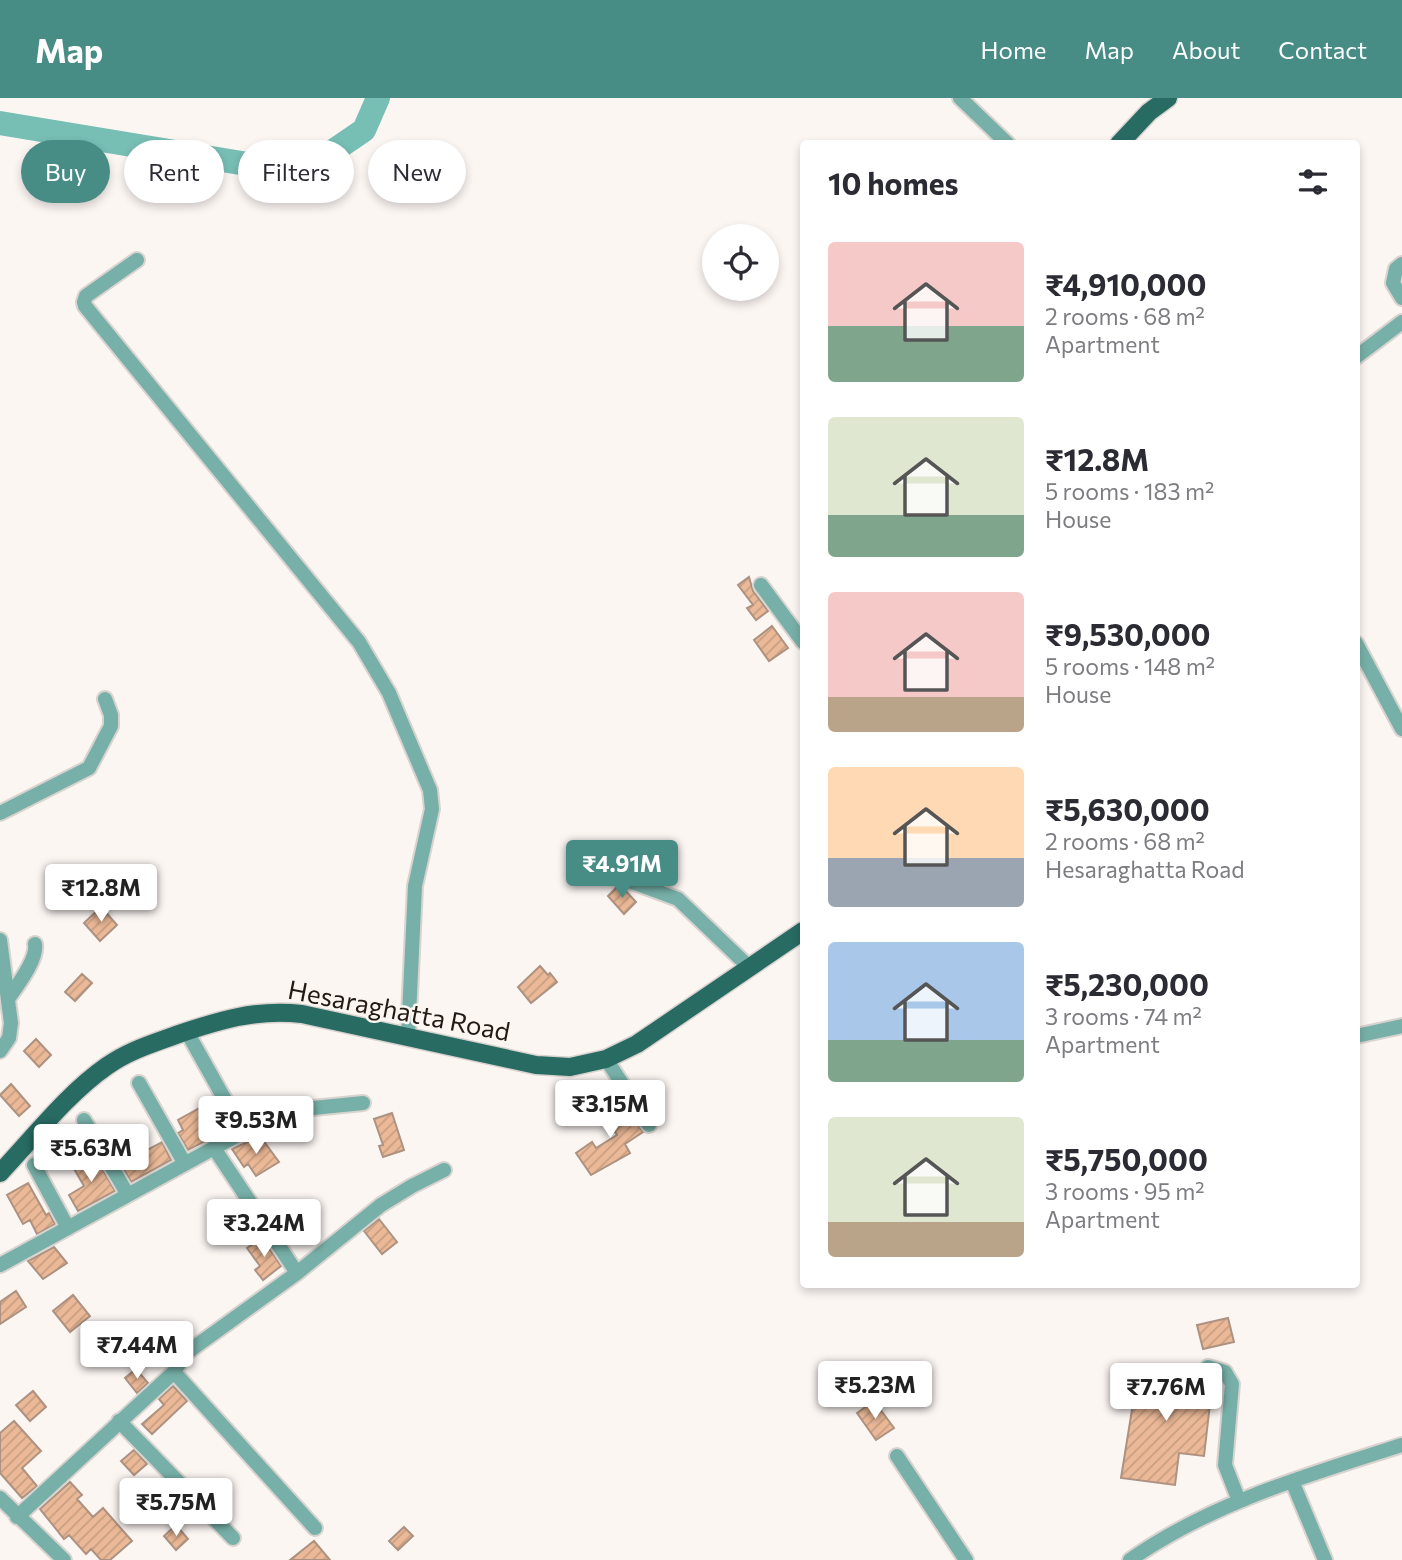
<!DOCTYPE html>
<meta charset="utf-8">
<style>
:root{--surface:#fff;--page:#f7f7f7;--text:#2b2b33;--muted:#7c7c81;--accent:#478d85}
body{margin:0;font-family:Commissioner,sans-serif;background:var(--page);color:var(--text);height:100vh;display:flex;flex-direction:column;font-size:26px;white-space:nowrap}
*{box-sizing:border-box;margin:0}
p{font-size:23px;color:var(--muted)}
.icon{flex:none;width:38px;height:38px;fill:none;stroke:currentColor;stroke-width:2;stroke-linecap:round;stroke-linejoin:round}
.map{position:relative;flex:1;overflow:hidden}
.sheet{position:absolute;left:800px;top:42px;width:560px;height:1148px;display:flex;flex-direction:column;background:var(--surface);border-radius:7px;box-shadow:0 4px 10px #0003}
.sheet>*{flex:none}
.guide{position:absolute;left:21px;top:42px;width:665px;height:63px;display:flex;gap:14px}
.controls{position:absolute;left:702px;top:126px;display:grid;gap:14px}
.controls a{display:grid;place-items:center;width:77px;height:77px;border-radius:50%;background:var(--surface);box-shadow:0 4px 10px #0003;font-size:35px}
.price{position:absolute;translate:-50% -60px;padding:0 16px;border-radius:7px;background:#fff;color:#222;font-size:23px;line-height:46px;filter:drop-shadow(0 2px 4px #0008)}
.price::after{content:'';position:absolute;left:50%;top:42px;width:21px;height:16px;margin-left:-10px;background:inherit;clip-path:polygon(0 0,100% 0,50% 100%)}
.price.active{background:var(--accent);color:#fff}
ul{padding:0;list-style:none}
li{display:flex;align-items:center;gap:21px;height:175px;padding:0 28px}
li span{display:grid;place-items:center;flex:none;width:196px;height:140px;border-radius:7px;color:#555}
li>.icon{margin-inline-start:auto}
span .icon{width:84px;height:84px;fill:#fffc;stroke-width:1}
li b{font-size:30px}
h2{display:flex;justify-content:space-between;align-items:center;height:84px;padding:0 28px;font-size:30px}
.chip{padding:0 24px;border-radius:32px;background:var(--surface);box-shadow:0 4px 10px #0003;font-size:24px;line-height:63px}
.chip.active{background:var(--accent);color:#fff}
header{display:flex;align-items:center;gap:42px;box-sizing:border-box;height:98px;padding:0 35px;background:var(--accent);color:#fff}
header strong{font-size:33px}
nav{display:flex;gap:38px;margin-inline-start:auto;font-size:24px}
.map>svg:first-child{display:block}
</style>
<header>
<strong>Map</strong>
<nav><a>Home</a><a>Map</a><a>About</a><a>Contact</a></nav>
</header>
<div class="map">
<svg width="1402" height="1462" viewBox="0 0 1402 1462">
<defs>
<pattern id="building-hatch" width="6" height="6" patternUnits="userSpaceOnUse" patternTransform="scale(1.75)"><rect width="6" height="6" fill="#ebb997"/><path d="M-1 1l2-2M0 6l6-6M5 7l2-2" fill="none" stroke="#c99e81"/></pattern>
</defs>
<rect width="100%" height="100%" fill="#fcf6f3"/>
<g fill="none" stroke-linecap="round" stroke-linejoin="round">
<path stroke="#77beb5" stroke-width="24" d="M0 25 301 75 364 32 378 0"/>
</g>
<path fill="url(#building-hatch)" stroke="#ad9281" stroke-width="2" d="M749 479 753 493 768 513 756 522 747 510 753 507 738 487Z
M772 528 788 550 769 563 754 542Z
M617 789 625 792 636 804 624 816 608 798Z
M101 809 117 827 100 843 84 825Z
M540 868 548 877 550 875 557 884 531 905 518 889Z
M82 876 92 885 75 903 65 894Z
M36 941 51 957 39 969 24 953Z
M11 986 30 1008 19 1018 0 997Z
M613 999 631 1026 635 1023 643 1034 625 1046 630 1055 591 1077 576 1055 592 1044 596 1050 617 1037 599 1009Z
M214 1002 230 1030 188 1052 178 1035 183 1032 178 1022Z
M392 1015 404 1052 383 1059 379 1048 383 1047 374 1021Z
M260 1038 279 1064 256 1078 248 1066 244 1069 232 1051Z
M162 1044 171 1062 131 1084 121 1066Z
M94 1057 115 1093 78 1113 69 1097 84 1088 73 1069Z
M28 1085 46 1117 49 1115 55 1126 37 1136 30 1122 23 1126 7 1097Z
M379 1121 397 1144 382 1156 364 1133Z
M262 1140 281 1168 263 1182 255 1172 260 1168 247 1150Z
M54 1149 67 1165 43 1181 28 1163Z
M16 1193 26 1209 0 1226V1204Z
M73 1197 90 1218 70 1234 53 1213Z
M1228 1220 1234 1244 1203 1251 1197 1227Z
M1139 1268 1201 1276 1213 1280 1204 1358 1179 1355 1175 1387 1121 1380Z
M136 1271 148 1285 137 1295 125 1280Z
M173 1288 187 1303 152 1336 142 1326 164 1307 159 1301Z
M33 1293 46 1309 30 1323 16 1307Z
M874 1303 894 1330 876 1342 857 1315Z
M14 1323 41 1353 22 1370 37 1388 22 1400 0 1375V1335Z
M134 1352 147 1366 134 1377 121 1363Z
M70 1384 82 1397 77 1401 93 1419 103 1410 132 1443 110 1462H101L91 1451 86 1456 69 1437 64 1441 40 1411Z
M176 1427 188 1441 176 1452 164 1438Z
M404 1429 413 1438 398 1452 389 1443Z
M314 1443 330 1462H290Z"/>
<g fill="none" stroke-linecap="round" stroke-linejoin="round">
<defs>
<path id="minor" d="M960 0 1008 46
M137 162 86 198 84 204 85 208 359 544 389 595 430 692 432 711 415 788 408 939
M1402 166 1396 171 1393 185 1402 200
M1356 259 1402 224
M761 487 803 544
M1356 545 1402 631
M0 715 89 670 111 628V617L105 601
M589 768 678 801 750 870
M0 842 11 925 9 940 0 953
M8 901C17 888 38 861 35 846
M1356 938 1402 928
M606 961 649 1027
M139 985 185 1066
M84 1022 128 1097
M243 1034 303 1011 363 1005
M214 1050 297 1175
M34 1067 68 1130
M0 1167 243 1034 187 934
M1208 1269 1225 1274 1232 1286 1225 1367 1239 1403
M174 1274 315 1430
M119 1323 233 1440
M897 1358 966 1462
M1292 1383 1325 1462
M0 1400 64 1462
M17 1419 174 1274 185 1256 297 1175 381 1107 412 1088 444 1072
M1130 1462C1211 1405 1308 1377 1402 1347"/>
<path id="major" d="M1119 46 1149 14 1168 0
M0 1075C33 1040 68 995 107 968 128 953 151 946 176 937 220 922 255 911 302 916L536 967 570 969 606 961 637 946 803 833"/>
</defs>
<use href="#minor" stroke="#d9d3cf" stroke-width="18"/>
<use href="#major" stroke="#d9d3cf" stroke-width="21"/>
<use href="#minor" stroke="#77b0a8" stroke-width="14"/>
<use href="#major" stroke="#286b63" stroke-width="18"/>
</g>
<g text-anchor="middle" stroke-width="5" stroke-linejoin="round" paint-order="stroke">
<g font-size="26" fill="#231a13" stroke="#fcf6f3">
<text transform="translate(399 913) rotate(11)" y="9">Hesaraghatta Road</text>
</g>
</g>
</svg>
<div class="controls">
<a><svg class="icon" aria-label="locate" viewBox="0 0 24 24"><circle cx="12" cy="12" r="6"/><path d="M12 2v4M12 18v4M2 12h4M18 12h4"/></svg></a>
</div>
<b class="price active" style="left:622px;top:802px">₹4.91M</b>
<b class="price" style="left:101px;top:826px">₹12.8M</b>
<b class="price" style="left:610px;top:1042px">₹3.15M</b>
<b class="price" style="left:256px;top:1058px">₹9.53M</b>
<b class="price" style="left:91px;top:1086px">₹5.63M</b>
<b class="price" style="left:264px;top:1161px">₹3.24M</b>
<b class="price" style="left:137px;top:1283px">₹7.44M</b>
<b class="price" style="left:875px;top:1323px">₹5.23M</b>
<b class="price" style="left:1166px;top:1325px">₹7.76M</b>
<b class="price" style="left:176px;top:1440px">₹5.75M</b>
<div class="guide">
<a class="chip active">Buy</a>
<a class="chip">Rent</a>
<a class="chip">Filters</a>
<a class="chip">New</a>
</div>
<section class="sheet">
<h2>10 homes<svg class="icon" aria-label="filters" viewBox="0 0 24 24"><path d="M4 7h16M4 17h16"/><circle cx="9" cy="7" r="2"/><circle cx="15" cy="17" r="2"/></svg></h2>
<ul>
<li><span style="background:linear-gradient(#f6c9c9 60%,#7fa58c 0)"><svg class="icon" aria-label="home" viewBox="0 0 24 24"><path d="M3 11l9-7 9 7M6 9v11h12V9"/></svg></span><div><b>₹4,910,000</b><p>2 rooms · 68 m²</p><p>Apartment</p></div></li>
<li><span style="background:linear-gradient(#dfe7d0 70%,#7fa58c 0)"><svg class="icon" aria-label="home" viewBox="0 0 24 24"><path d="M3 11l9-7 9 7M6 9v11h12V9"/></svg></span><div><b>₹12.8M</b><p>5 rooms · 183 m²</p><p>House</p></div></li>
<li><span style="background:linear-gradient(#f6c9c9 75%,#b9a48a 0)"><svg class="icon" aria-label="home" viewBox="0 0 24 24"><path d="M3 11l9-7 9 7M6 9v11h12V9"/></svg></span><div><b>₹9,530,000</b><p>5 rooms · 148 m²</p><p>House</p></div></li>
<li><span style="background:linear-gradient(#ffd9b3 65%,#9aa5b1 0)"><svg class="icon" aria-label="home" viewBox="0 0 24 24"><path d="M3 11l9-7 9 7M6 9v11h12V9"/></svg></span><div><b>₹5,630,000</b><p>2 rooms · 68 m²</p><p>Hesaraghatta Road</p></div></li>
<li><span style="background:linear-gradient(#a9c7e8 70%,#7fa58c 0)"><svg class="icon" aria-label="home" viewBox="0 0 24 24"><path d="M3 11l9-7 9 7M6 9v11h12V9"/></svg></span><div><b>₹5,230,000</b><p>3 rooms · 74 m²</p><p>Apartment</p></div></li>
<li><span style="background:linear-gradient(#dfe7d0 75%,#b9a48a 0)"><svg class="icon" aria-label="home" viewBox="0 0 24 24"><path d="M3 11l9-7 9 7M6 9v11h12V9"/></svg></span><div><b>₹5,750,000</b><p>3 rooms · 95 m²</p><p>Apartment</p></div></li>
</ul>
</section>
</div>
